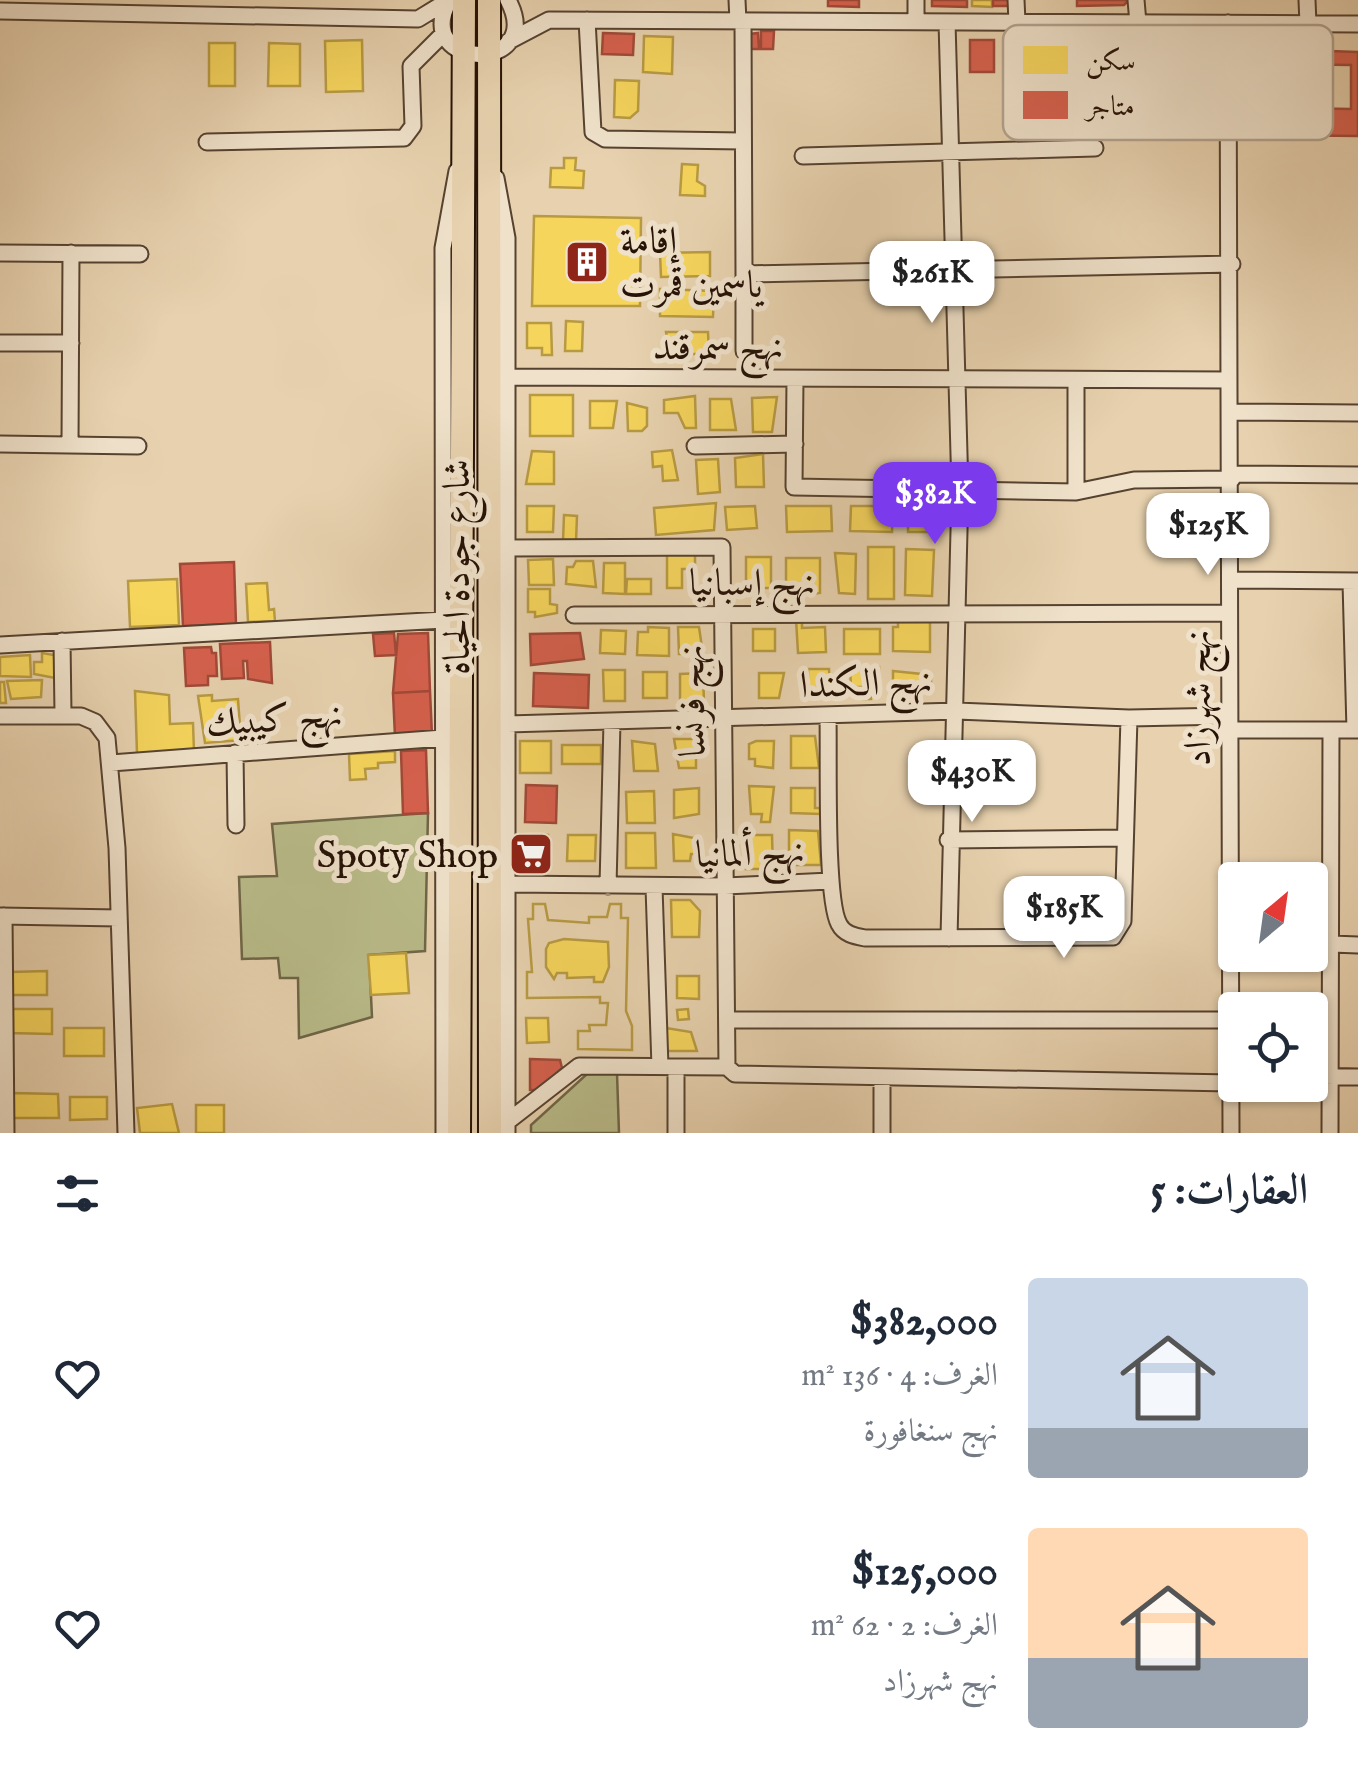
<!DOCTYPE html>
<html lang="ar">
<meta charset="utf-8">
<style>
:root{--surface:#fff;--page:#f2f2f3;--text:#1f2937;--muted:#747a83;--accent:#7c3aed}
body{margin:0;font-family:"IM FELL English",Amiri,serif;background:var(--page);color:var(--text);direction:rtl;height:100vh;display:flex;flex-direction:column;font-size:38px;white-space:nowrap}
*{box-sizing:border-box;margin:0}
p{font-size:32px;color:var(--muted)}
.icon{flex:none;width:55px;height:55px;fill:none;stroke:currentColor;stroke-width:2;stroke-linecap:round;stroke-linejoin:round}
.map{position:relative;height:1133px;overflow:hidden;direction:ltr}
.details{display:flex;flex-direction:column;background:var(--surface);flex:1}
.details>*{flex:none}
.needle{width:65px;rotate:29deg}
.buttons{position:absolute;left:1218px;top:862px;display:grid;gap:20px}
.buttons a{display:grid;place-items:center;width:110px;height:110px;border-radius:10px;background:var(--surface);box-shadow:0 2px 8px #0004;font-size:50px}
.price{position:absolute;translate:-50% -85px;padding:0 22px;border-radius:20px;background:#fff;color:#222;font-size:32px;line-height:65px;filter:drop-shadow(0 2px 5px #0008)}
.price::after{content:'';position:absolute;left:50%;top:60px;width:30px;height:22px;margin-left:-15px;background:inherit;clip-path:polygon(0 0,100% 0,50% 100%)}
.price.on{background:var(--accent);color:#fff}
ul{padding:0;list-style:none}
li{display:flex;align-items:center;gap:30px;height:250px;padding:0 50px}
li span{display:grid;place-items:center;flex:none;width:280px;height:200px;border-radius:10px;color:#555}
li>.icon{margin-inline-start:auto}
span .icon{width:120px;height:120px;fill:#fffc;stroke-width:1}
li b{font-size:42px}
h2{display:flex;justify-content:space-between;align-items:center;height:120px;padding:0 50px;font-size:42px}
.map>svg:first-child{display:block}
</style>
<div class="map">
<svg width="1358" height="1133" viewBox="0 0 1358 1133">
<rect width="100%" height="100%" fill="#e7d1ae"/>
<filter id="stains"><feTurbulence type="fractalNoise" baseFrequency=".002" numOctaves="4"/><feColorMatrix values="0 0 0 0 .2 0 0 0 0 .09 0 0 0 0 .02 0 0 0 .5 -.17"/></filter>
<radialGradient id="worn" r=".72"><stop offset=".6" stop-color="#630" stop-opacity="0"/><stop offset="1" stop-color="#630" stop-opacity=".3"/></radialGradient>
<path fill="#b8ba88" stroke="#6f6647" stroke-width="2.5" d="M428 813 425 951 369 955 372 1017 299 1038 298 978H280L278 958 242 959 239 877 277 876 272 824Z
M617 1073 619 1133H531V1125L587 1074Z"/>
<path fill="#f6d55c" stroke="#b89a42" stroke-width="2.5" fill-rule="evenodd" d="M972 0H992V7L972 6Z
M644 36 673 37 672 74 643 72Z
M362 40 363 91 326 92 325 41Z
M209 43H235V86H209Z
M269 43 300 44V86H268Z
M615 80 639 81 638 111 630 118 614 117Z
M564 158H576L575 170 584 171 583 188 550 187 551 168H564Z
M682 164 698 165 697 181 705 186V196L680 195Z
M534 216 641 218 640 306H532Z
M710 252V276L661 277 660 253Z
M660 289 714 291 713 317 660 316Z
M566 321 583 322 582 351H565Z
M527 323H551L552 355H542V348H527Z
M666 332H708L709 354H670Z
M530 395H573V436H530Z
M695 396 696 428H685L678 413H664V400Z
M777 397 772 432H753L752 398Z
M710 399H731L736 430H710Z
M590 401H617L613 428H590Z
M627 403 647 408V426L642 431H628Z
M672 450 678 480 663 481 662 466 653 467 652 452Z
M532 451 554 452V484H526Z
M763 454 764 487H736L735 458Z
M718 459 720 492 698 494 696 460Z
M716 503 714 530 656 535 654 508Z
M527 506H554L553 532H527Z
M755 506 757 528 727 530 725 507Z
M786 506H831L832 531 787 532Z
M851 506H893L892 532 850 531Z
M908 511H933L932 532H908Z
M564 515 577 516 576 542 563 541Z
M868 547H894V599H868Z
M906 549 934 550 932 596 905 595Z
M667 553H695V569H682V588H667Z
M835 553 856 554 855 594 839 593Z
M746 557H771V588H746Z
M786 558H820V593L786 597Z
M553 559 554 585H529L528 560Z
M576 561H593L596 587 566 584 567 567H573Z
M604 563H625V594L603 593Z
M177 579 179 625 130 627 128 581Z
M627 579H651V594H626Z
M267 583 269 610 274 609 275 621 248 622 246 584Z
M528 589H550V604L557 605V613L535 617V612H528Z
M796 619H802V628L825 627 826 652 798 653Z
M898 619 930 620V652L893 651V627H898Z
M648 627 669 628V656L637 655 638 632H648Z
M678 627H699L703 654H679Z
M753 629H775V651H753Z
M844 629H880V654H844Z
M601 630 626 631 625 654 600 653Z
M42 653 54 655 55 678 34 674V662H42Z
M30 655 31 677 0 676V657Z
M879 667V687H871V699H863L862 687H851L850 668Z
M808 669H829L830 694 803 695V677H808Z
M603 670H625V701H604Z
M893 671 931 675V692H893Z
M643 672H667V698H643Z
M703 673 704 702H680V674Z
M759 673H784L779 698H759Z
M42 680 41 697 11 699 7 681Z
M0 682H4L6 703H0Z
M135 691 169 695 170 724 193 723 194 752 137 754Z
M212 695V701L238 699 241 740 205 743 198 696Z
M791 736H815L819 768H791Z
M674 739H696V768H679Z
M520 741H551V773H520Z
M632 741 655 744 658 771H634Z
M756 741H774L773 768 755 766V759H749V744Z
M562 745H601V764H562Z
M395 751V762L378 763V768L365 769 366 779 350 780 349 754Z
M749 786 774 787 770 822H761L762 814H751Z
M699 788V814L674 818V790Z
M791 788H815V808H820V814L791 813Z
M654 791 655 823H627L626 792Z
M789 830 818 831 821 865H795V857H789Z
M626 833H655L656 868H626Z
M521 834 548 835 547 865H521Z
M673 834 699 839 700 854H691L690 861H674Z
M568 835H596L595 861H567Z
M746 835H772L773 869H746Z
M671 900H690L700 911 699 937H672Z
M533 904H545L548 920 589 923V917H607L610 904H621V918H628L626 1011 632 1026V1050L578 1049V1031H590L589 1025H606L608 1003H600V997L527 998V972H532L528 919H533ZM564 939 608 942 609 967 603 982H594V977L567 978V973H557L554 979 546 967V949L549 943Z
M533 904H545L548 920 589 923V917H607L610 904H621V918H628L626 1011 632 1026V1050L578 1049V1031H590L589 1025H606L608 1003H600V997L527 998V972H532L528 919H533Z
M406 953 409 993 371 995 368 955Z
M47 971V995H10V972Z
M677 976H699V999L677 998Z
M8 1009H52V1034L8 1033Z
M688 1009 689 1019 678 1020 677 1010Z
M526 1018H548L549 1042 527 1043Z
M64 1028H104V1056H64Z
M666 1028 691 1032 697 1051H666Z
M12 1093 58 1094 59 1118H12Z
M70 1097H107V1119L70 1120Z
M172 1104 179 1133H140L137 1108Z
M196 1105H224V1133H196Z"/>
<path fill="#d6604d" stroke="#a14938" stroke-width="2.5" d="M828 0H859V7L828 6Z
M932 0H967V7L932 6Z
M993 0H1014V6H993Z
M1077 0H1129L1124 5 1077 6Z
M761 31H774L773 49H761Z
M603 33 634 34 633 55 602 54Z
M758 33 759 49H747L750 34Z
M970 40H994V72H970Z
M1273 49 1358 52V136L1272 135V91L1301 92 1297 108 1351 109V65L1273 64Z
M234 562 236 624 183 626 180 564Z
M394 633 396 655 375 656 373 634Z
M428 633 430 691 393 693 398 634Z
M580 633 584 659 531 665 530 634Z
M270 642 272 683 248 679 247 661H243L244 678 222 679 220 644Z
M211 647 212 653H216L217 676H208V685L186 686 184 648Z
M534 673 589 675 588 708 533 706Z
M430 691 432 735 395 737 393 693Z
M426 750 428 813 403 814 401 751Z
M526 785 557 786 556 823 525 822Z
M530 1059 560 1060 562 1068 539 1090H530Z"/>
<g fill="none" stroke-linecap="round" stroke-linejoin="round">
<defs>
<path id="minor" d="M737 0 738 21
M1016 0 1017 22
M1136 0 1138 23
M1307 0 1308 24
M449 1C411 71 547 74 508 0
M0 11 418 19 449 0
M587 20 593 132 605 139 742 141
M743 21 744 274 1232 264
M916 21V0
M947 22 960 490 949 938
M1228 23 1231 1133
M509 41 549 20 1358 24
M207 142 404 138 413 126 411 66 442 35
M803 156 1095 148
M496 178 507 238V1133
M0 253 140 254
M0 343H71
M744 351V274
M507 377 1229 380
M795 379 794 487 1076 492 1134 480 1232 479
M1230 412 1358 413
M0 444 138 446
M70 445 71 253
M695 446 795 444
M1230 474 1358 475
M1076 492V380
M509 548 722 547 727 1067
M1230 580 1358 581
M1351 582 1355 730
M574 615 1229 613
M62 641 63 714
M0 645 444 620
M0 716H81L95 722 107 738 117 848 126 1133
M828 717C829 756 825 899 839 924 844 934 854 936 865 938L1113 937 1123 921 1129 718
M507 724 957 711 1129 718 1228 716
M1228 730H1358
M235 753 236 825
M111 763 443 738
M948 840 1125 838
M508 884 725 886 830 881
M608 886 612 722
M654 887 660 1067
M0 916 119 918
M4 916 6 1133
M1332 944 1358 945
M727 1020H1231
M1310 1076 1358 1077
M882 1079V1133
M507 1122 579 1066 727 1067 735 1074 1231 1083
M444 1133 443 248 457 171
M676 1133V1067
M1330 1133 1331 730"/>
<path id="highway" d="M489 0 490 1133
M459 1133 464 0"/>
</defs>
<use href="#minor" stroke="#564230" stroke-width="19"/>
<use href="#highway" stroke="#261206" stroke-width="26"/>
<use href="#minor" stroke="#efe1ca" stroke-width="15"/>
<use href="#highway" stroke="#e7d1ae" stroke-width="22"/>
</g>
<defs>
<symbol id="building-square" viewBox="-11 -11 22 22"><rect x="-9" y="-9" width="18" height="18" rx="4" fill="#8f2418" stroke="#efe1ca"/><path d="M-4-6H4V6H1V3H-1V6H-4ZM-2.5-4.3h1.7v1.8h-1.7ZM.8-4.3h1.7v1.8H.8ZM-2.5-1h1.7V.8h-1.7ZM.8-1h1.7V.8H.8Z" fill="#fff"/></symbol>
<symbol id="supermarket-square" viewBox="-11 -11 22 22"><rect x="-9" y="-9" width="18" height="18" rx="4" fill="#8f2418" stroke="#efe1ca"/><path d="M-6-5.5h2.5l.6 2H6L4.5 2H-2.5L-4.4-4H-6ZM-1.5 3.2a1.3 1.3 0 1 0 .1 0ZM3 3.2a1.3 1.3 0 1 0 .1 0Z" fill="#fff"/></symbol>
</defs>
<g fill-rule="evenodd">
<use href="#building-square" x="562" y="237" width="50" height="50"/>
<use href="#supermarket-square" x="506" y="829" width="50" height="50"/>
</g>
<g text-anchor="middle" stroke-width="10" stroke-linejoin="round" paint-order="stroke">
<g font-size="38" fill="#261206" stroke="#efe1ca" text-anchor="start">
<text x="620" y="253">إقامة<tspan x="620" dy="44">ياسمين قمرت</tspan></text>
<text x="498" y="867" text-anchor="end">Spoty Shop</text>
</g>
<g font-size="38" fill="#261206" stroke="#efe1ca">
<text x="718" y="359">نهج سمرقند</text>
<text transform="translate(456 567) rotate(-90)" y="13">شارع جودة الحياة</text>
<text x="752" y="595">نهج إسبانيا</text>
<text transform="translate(866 682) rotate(-2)" y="13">نهج الكندا</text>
<text transform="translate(1197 698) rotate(-90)" y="13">نهج شهرزاد</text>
<text transform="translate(691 701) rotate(-91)" y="13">نهج فرنسا</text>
<text transform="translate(274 718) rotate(-4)" y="13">نهج كيبيك</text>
<text transform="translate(750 852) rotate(-2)" y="13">نهج ألمانيا</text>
</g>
</g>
<rect x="1003" y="25" width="330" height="115" rx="15" fill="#efe1ca" stroke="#b3a38f" stroke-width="2.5"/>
<rect x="1023" y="46" width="45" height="28" fill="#f6d55c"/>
<rect x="1023" y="91" width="45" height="28" fill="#d6604d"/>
<g font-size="28" fill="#261206">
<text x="1086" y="70">سكن</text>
<text x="1086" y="115">متاجر</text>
</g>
<rect width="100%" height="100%" filter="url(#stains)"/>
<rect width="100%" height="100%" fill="url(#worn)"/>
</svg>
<div class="buttons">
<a><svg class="needle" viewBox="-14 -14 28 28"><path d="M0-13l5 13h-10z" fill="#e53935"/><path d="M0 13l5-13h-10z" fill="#747a83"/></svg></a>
<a><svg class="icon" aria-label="locate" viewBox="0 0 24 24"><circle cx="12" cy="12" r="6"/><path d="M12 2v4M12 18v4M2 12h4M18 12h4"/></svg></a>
</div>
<b class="price" style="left:932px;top:326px">$261K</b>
<b class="price on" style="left:935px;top:547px">$382K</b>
<b class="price" style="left:1208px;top:578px">$125K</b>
<b class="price" style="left:972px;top:825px">$430K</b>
<b class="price" style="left:1064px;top:961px">$185K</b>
</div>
<section class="details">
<h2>العقارات: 5<svg class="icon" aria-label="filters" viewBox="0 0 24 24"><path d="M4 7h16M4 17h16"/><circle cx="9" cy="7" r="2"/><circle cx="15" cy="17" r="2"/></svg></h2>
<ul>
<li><span style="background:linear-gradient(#c9d6e8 75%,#9aa5b1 0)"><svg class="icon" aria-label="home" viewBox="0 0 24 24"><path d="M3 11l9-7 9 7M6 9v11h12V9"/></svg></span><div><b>$382,000</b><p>الغرف: 4 · 136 m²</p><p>نهج سنغافورة</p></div><svg class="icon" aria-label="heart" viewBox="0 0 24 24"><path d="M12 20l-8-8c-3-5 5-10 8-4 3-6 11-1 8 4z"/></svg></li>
<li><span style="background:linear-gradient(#ffd9b3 65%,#9aa5b1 0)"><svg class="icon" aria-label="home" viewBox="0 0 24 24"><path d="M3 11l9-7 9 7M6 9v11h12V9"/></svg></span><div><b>$125,000</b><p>الغرف: 2 · 62 m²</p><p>نهج شهرزاد</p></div><svg class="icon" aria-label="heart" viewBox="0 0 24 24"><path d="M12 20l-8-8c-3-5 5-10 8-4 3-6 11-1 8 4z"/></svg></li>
</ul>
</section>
